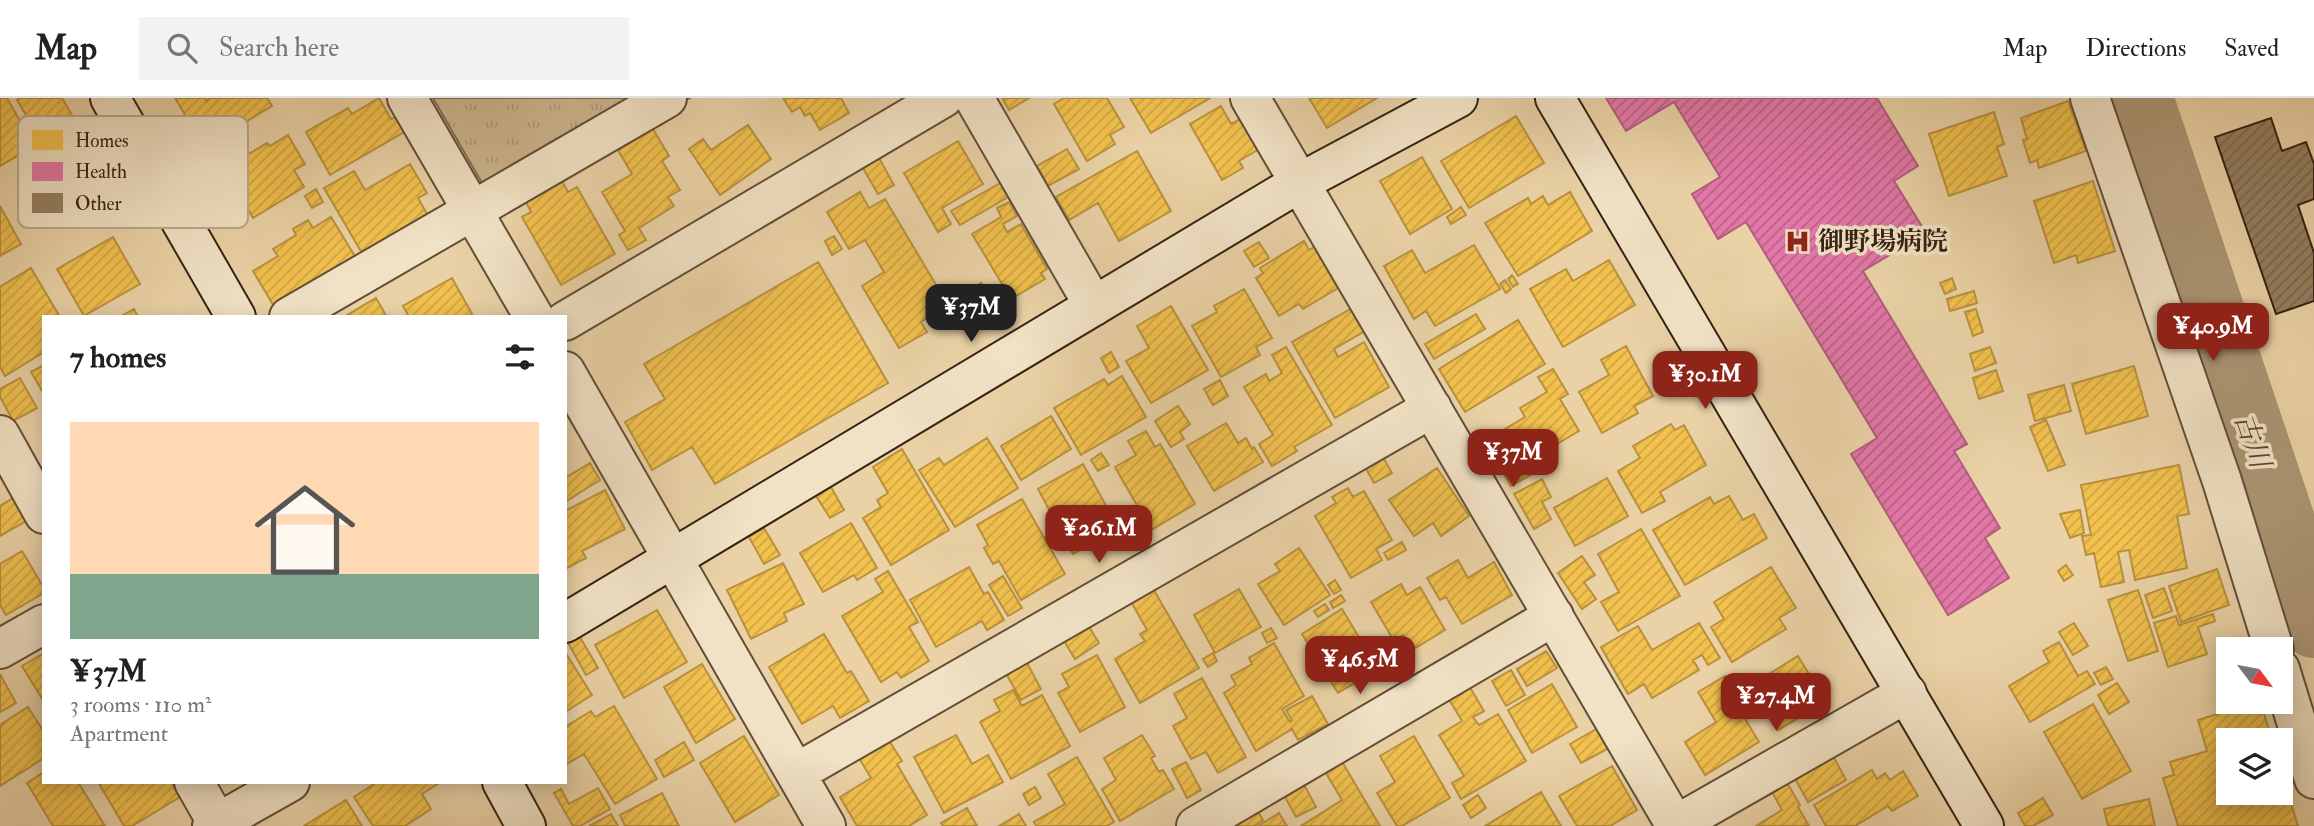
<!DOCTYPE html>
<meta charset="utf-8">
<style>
:root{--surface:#fff;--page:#f2f2f2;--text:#222;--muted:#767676;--line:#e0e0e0;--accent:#8f2418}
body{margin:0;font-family:"IM FELL Double Pica","Noto Serif JP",serif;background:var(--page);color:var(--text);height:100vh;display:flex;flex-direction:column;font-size:26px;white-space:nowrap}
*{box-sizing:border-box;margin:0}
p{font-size:23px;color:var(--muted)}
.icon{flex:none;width:38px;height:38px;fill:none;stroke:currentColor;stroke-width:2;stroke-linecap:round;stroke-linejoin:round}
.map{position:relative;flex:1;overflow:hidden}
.details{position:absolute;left:42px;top:217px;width:525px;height:469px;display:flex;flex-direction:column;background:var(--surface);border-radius:0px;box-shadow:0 4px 18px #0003}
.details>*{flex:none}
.needle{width:46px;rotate:122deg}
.controls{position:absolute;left:2216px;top:539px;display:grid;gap:14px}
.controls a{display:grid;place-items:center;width:77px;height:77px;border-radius:0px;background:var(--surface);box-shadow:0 4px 18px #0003;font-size:35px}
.price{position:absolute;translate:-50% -60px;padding:0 16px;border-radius:14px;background:var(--accent);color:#fff;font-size:23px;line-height:46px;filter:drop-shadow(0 2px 4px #0008)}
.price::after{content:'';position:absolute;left:50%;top:42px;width:21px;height:16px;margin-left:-10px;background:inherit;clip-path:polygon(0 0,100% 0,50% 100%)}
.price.current{background:#222;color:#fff}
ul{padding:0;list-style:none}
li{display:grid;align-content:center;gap:14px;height:371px;padding:0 28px}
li+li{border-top:2px solid var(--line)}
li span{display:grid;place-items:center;height:217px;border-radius:0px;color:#555}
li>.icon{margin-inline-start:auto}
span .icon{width:126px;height:126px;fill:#fffc;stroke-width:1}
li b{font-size:30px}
h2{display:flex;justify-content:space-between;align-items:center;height:84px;padding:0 28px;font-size:30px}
header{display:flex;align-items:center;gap:42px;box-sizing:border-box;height:98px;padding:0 35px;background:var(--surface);border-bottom:2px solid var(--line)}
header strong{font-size:33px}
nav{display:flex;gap:38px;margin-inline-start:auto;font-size:24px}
.search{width:490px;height:63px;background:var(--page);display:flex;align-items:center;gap:18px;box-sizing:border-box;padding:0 24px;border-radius:0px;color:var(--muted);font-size:26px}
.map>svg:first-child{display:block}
</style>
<header>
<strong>Map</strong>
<div class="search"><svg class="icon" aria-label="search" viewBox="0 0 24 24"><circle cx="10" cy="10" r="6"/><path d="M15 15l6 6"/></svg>Search here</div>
<nav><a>Map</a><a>Directions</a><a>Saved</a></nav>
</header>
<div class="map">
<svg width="2314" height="728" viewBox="0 0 2314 728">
<defs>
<pattern id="park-tufts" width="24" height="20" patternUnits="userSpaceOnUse" patternTransform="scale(1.75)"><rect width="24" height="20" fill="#cbb48d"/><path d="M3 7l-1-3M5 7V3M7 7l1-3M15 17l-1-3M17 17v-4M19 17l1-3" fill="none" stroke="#af9a79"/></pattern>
<pattern id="homes-hatch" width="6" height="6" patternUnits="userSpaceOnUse" patternTransform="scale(1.75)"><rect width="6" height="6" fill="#f2c14e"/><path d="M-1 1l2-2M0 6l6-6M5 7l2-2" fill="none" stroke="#d0a643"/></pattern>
<pattern id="health-hatch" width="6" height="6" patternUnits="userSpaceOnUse" patternTransform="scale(1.75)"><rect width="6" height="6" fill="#e377a8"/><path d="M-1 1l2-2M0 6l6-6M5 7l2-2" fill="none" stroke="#b96188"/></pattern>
<pattern id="building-hatch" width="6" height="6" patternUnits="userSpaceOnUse" patternTransform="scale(1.75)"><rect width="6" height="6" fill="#937e60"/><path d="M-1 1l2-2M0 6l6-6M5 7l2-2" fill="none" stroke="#79674e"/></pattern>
</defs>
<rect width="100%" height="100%" fill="#ead2a6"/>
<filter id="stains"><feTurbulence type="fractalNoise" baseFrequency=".00286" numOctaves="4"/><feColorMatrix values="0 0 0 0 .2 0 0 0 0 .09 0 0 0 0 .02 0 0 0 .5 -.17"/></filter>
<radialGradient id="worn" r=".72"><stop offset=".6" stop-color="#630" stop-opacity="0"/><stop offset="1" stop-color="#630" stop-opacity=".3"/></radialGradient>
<path fill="url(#park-tufts)" stroke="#806b50" stroke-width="2" d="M433 0H690L497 111Z"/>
<path fill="url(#homes-hatch)" stroke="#b9913d" stroke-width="2" d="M0 0H7L34 48 0 68Z
M20 0H62L76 24 42 44 17 2Z
M175 0H205L207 3 210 0H267L272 8 224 37 220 30 200 42Z
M379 0 391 21 398 18 406 33 330 77 306 34 348 10 352 16Z
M783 0H841L849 15 820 32 810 15 805 18 800 9 792 14Z
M1002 0H1029L1009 12Z
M1064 0H1107L1124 29 1110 37 1115 46 1087 63 1054 6Z
M1130 0H1210L1151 35Z
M1309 0H1377L1327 30Z
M2068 3 2086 53 2039 70 2037 62 2030 65 2023 42 2027 41 2021 20Z
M1221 8 1231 26 1244 19 1261 50 1239 63 1243 70 1222 82 1190 26Z
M1994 14 2004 46 1997 49 2007 78 1949 98 1929 36Z
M1516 18 1544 65 1469 110 1441 63Z
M748 27 771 61 720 97 689 51 703 41 711 52Z
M653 31 669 58 662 63 680 92 668 99 674 108 639 130 646 142 628 152 619 137 625 133 602 94 632 76 618 52Z
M288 37 305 66 294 72 304 89 253 120 245 106 228 116 202 74 213 68 217 75 267 45 270 48Z
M958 43 983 86 942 110 951 126 938 134 904 75Z
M1067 51 1079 71 1048 88 1037 68Z
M1137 53 1171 113 1119 143 1098 105 1069 122 1056 99Z
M878 58 894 87 878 96 861 67Z
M1422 59 1452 111 1410 136 1380 83Z
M410 66 427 95 418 100 427 116 383 142 387 149 366 162 324 90 354 73 365 92Z
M562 83 568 94 577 89 615 156 561 187 522 119 531 114 526 104Z
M2093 83 2115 153 2078 165 2076 157 2054 165 2034 103Z
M1002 84 1010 98 960 127 951 113Z
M316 91 323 104 312 110 305 98Z
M860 94 869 110 885 101 948 207 921 224 927 234 899 250 862 188 884 174 865 142 849 151 827 114Z
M1570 94 1592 133 1518 178 1485 125 1528 100 1531 106 1543 98 1548 107Z
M1009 104 1017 118 1003 126 1007 134 1021 126 1047 171 1041 175 1045 181 1011 201 972 136 1001 119 997 110Z
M0 108 21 146 0 158Z
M1461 109 1466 117 1451 126 1447 119Z
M331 119 356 160 275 210 253 173 278 158 273 151 296 137 293 131 308 122 313 130Z
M834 138 842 151 832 157 825 143Z
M113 139 140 186 84 218 57 171Z
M1304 143 1309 152 1316 148 1340 189 1303 211 1299 206 1279 218 1256 180 1263 175 1260 170Z
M1259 144 1269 160 1254 169 1244 153Z
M1474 147 1500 191 1435 228 1426 213 1414 221 1384 168 1412 152 1425 175Z
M1609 162 1635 207 1563 249 1530 191 1566 171 1573 183Z
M818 164 888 285 715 386 692 349 652 372 625 324 665 301 644 266Z
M31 170 60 219H44V254L5 278 0 269V189Z
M1512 177 1518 186 1513 189 1508 181Z
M452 180 472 216 467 219H409L403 208Z
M1952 180 1956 191 1945 196 1940 185Z
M1505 182 1511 191 1506 195 1500 186Z
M981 185 1001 220 985 230 965 195Z
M1244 191 1272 240 1256 249 1260 257 1221 279 1192 228 1217 214 1214 208Z
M1974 193 1977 205 1950 213 1947 201Z
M376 200 387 219H344Z
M1171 208 1208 272 1151 305 1126 263 1149 250 1137 228Z
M1354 209 1367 232 1334 251 1338 259 1364 244 1389 289 1335 320 1292 244Z
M134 211 138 219H120Z
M1976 211 1983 234 1973 238 1965 214Z
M1476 216 1485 231 1434 261 1425 246Z
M1518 222 1545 266 1465 314 1439 271Z
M1626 248 1653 298 1634 308 1638 315 1602 335 1579 294 1609 277 1601 262Z
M1286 249 1332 327 1294 349 1297 353 1272 368 1259 346 1273 337 1244 289 1266 276 1269 283 1282 275 1272 257Z
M1990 249 1996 265 1975 273 1970 256Z
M1111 254 1119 269 1109 275 1101 260Z
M44 267V296L31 274Z
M2134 268 2148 318 2086 336 2072 286Z
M1553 271 1568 296 1560 301 1579 333 1527 364 1534 375 1511 388 1485 343 1525 319 1520 310 1547 294 1538 279Z
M1996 272 2003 293 1979 301 1973 280Z
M1122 278 1146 319 1081 357 1054 310 1104 281 1108 287Z
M20 280 37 310 13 323 0 299V291Z
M1220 282 1228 298 1213 307 1204 291Z
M2064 287 2071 313 2035 323 2028 297Z
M1178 308 1190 326 1180 334 1184 341 1171 349 1155 323Z
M1051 318 1071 351 1021 382 1001 348Z
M2046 322 2065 367 2048 373 2030 329Z
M1226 325 1238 345 1246 340 1252 351 1254 349 1263 364 1214 393 1187 348Z
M1671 326 1675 332 1684 327 1706 367 1660 394 1665 403 1642 415 1618 373 1640 360 1633 348Z
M1146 333 1155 349 1160 346 1195 406 1151 432 1115 369 1136 357 1128 343Z
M987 340 1018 390 955 429 919 372 939 360 944 367Z
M902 351 949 432 891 467 863 420 881 409 877 402 888 395 873 369Z
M1379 352 1392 375 1374 385 1361 362Z
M1101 355 1109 367 1098 373 1091 362Z
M590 365 600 382 565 404V380Z
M1083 366 1119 431 1073 456 1038 391Z
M2179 367 2189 416 2177 418 2187 470 2135 482 2129 452 2118 454 2124 484 2101 489 2094 455 2086 457 2082 438 2091 437 2081 387Z
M1437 370 1469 418 1441 438 1433 425 1414 438 1389 402Z
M1607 380 1628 418 1575 448 1554 410Z
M1542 381 1551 399 1542 404 1551 421 1534 431 1514 396Z
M831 389 844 412 830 420 816 398Z
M1348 390 1353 399 1364 393 1392 442 1376 451 1382 462 1351 480 1315 418 1336 405 1332 399Z
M605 392 625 431 582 453 586 460 565 471V413Z
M1729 398 1743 422 1754 416 1767 440 1685 487 1653 432 1710 399 1714 406Z
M15 399 28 422 0 438V408Z
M1022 401 1065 476 1021 502 999 463 993 466 984 450 988 447 977 427Z
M2080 412 2084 435 2070 440 2060 416Z
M851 425 877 470 857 482 854 477 823 494 800 455Z
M764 430 780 457 764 466 749 439Z
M1641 431 1680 498 1618 533 1601 504 1619 494 1598 456Z
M1402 444 1406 452 1388 462 1384 455Z
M1299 450 1330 497 1284 527 1258 486 1280 473 1275 466Z
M22 453 44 490V495L6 517 0 507V466Z
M1582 458 1595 477 1584 484 1596 501 1582 511 1558 475Z
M1458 462 1468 480 1494 464 1512 497 1462 526 1446 499 1440 502 1427 480Z
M783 465 804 506 784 515 787 523 751 541 727 492Z
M2066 467 2073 477 2064 483 2058 473Z
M969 469 984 496 988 494 1004 522 987 532 982 523 936 549 910 502Z
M1771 469 1796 510 1779 520 1786 531 1732 564 1711 529 1724 521 1714 504Z
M2217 471 2229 507 2181 524 2169 488Z
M888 473 918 524 909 529 929 563 901 580 897 574 881 584 842 518 883 494 875 481Z
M1003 478 1022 510 1008 518 989 487Z
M1335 482 1341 492 1334 496 1328 487Z
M1401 486 1407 497 1420 489 1445 532 1412 552 1403 537 1394 543 1371 504Z
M1151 487 1199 570 1140 605 1115 561 1145 543 1140 536 1147 532 1129 500Z
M2164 490 2172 513 2153 520 2145 497Z
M1239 491 1261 529 1215 555 1194 517Z
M2138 492 2158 553 2128 563 2108 502Z
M1341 497 1345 503 1333 510 1330 504Z
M1325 506 1329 512 1318 519 1314 513Z
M1342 511 1378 571 1338 595 1302 536Z
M657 512 687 564 624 600 595 547Z
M2213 516 2215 523 2198 529 2207 556 2168 569 2154 525 2176 518 2179 527Z
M1086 524 1099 545 1075 561 1064 543Z
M1699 525 1720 560 1708 567 1702 557 1693 562 1699 572 1652 600 1644 586 1628 596 1601 549 1638 528 1652 552Z
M2074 525 2088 548 2073 557 2059 534Z
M1271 530 1277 540 1267 545 1262 535Z
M577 534 598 570 586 577 566 541Z
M824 536 847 575 851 573 869 603 840 620 833 608 802 626 769 569Z
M2059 544 2078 578 2087 573 2095 586 2030 624 2009 588 2049 564 2043 553Z
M1274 545 1304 598 1282 611 1290 624 1292 622 1286 612 1312 598 1328 626 1298 642 1292 631 1256 653 1224 595 1236 587 1231 578 1252 566 1249 560Z
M1391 546 1408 575 1394 583 1378 554Z
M1546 553 1557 570 1527 588 1517 571Z
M565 554 592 597 565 614Z
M44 555V604L22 568Z
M1213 555 1217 563 1208 569 1203 561Z
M1097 557 1125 609 1080 634 1058 595 1069 589 1062 576Z
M1798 558 1826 604 1778 632 1751 587Z
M1025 561 1041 591 1021 602 1004 572Z
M702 566 735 621 696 645 664 589Z
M2106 569 2113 581 2101 587 2094 575Z
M1511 572 1525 597 1506 608 1492 583Z
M0 576 16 605 0 614Z
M1725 578 1745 611 1741 614 1759 644 1705 677 1685 644 1716 624 1698 594Z
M1202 580 1246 659 1218 675 1206 654 1191 661 1173 628 1187 620 1174 596Z
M2117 585 2129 604 2109 616 2098 597Z
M1468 586 1484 613 1473 619 1479 627 1498 616 1526 663 1461 701 1452 685 1464 678 1439 637 1462 623 1447 598Z
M1552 586 1577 629 1532 655 1508 612Z
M1013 592 1022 608 1042 597 1070 648 1011 681 980 624 1000 613 994 602Z
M2253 605 2255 611 2262 609 2272 642H2228V695H2280V670L2298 728H2178L2163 680 2174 677 2170 664 2207 653 2198 622Z
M2093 606 2131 673 2082 701 2044 634Z
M614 608 657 681 615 706 584 656 565 667V629L591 613 595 619Z
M28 609 44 634V660L0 688V627Z
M1598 630 1609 650 1581 665 1570 646Z
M956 637 972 666 988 657 1003 684 944 715 914 659Z
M1142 637 1155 658 1151 660 1159 674 1163 672 1174 691 1120 723 1102 691 1116 682 1104 660Z
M744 638 779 697 735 724 700 665Z
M1414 638 1450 700 1402 728H1397L1377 695 1395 684 1380 658Z
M888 641 902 663 897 666 927 717 909 728H857L840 699 871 680 859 660Z
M684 644 694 662 664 679 655 662Z
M1832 656 1846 682 1808 704 1793 677Z
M1077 659 1114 724 1107 728H1036L1034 724 1065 706 1048 676Z
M1341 662 1380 728H1301L1342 702 1324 672Z
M1186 664 1201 692 1187 700 1172 671Z
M1612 668 1637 712 1610 728H1577L1559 698Z
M1872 672 1877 681 1885 675 1890 682 1903 673 1918 698 1892 713 1888 708 1855 728H1826L1814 707Z
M44 674V684H78L105 728H53L27 685Z
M1301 681 1316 709 1296 719 1281 692Z
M1786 683 1800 707 1798 709 1809 728H1756L1782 712 1771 692Z
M98 684H171L180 699 132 728H124Z
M377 684H439V685L422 696 431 711 405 728H373L354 699Z
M1035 689 1041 700 1029 707 1023 696Z
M598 690 610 711 580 728H573L554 695 561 691 569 706Z
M1541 694 1561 728H1485Z
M662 695 679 728H625L620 717Z
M1478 697 1486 710 1471 720 1463 707Z
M2043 700 2053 717 2033 728H2025L2018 715Z
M2149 701 2155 728H2108L2104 711Z
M346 702 362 728H304Z
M1253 705 1263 722 1254 728H1216Z
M967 710 977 728H943L941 725Z
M1279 715 1287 728H1258Z
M611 716 618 728H589Z
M1019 716 1026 728H999Z"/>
<path fill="url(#health-hatch)" stroke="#af5e7c" stroke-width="2" d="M1606 0H1877L1918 68 1894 83 1926 135 1863 173 1967 346 1954 353 2000 430 1985 440 2009 480 1948 517 1851 356 1877 340 1746 124 1718 141 1692 96 1720 79 1674 4 1626 33Z"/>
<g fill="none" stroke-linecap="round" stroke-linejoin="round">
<path stroke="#ac9674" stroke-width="70" d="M2138 0 2314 525"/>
</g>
<path fill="url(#building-hatch)" stroke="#352214" stroke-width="2" d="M2271 20 2282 53 2306 44 2314 66V101L2298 107 2314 155V203L2276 216 2215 39Z"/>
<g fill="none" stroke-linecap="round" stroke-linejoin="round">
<defs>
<path id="street" d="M407 0 534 219
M974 0 1094 208
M1250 0 1676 728
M2090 0 2222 383 2274 551
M289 219 667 0
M565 223 943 0
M565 273 826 728
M0 337 44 416
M0 551 44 526
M2280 571 2314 681
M796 675 1432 310
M194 684 219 728
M212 728 290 684
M1196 728 1554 518
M1674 728 1907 595"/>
<path id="secondary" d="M110 0 236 219
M1555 0 1984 728
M565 525 1299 85 1458 0
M502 684 526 728"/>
</defs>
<use href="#street" stroke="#624e38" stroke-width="42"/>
<use href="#secondary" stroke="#352214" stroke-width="42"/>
<use href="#street" stroke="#f1e2c5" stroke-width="38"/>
<use href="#secondary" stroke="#f1e2c5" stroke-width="38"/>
</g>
<defs>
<symbol id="hospital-bare" viewBox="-9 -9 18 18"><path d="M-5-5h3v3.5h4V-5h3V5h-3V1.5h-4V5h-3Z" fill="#8f2418" stroke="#f1e2c5" stroke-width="2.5" paint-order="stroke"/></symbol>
</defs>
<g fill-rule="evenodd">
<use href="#hospital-bare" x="1780" y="126" width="35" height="35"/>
</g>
<g text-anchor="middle" stroke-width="7" stroke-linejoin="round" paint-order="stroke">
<g font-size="26" font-weight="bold" fill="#352214" stroke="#f1e2c5" text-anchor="start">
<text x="1818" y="152">御野場病院</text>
</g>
<g font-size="28" font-style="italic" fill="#594531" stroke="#f1e2c5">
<text transform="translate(2253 342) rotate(71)" y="10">古川</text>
</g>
</g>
<rect x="18" y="18" width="230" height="112" rx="10" fill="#f1e2c5" stroke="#b9a890" stroke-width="2"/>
<rect x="32" y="32" width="31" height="20" fill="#f2c14e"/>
<rect x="32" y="64" width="31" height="19" fill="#e377a8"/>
<rect x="32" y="95" width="31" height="20" fill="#937e60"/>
<g font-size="19" fill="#352214">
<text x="75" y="49">Homes</text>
<text x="75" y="80">Health</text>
<text x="75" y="112">Other</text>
</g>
<rect width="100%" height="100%" filter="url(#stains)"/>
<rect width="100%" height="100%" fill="url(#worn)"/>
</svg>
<div class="controls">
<a><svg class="needle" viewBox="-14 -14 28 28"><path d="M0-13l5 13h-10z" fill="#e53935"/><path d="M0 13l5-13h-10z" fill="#767676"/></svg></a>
<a><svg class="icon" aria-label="layers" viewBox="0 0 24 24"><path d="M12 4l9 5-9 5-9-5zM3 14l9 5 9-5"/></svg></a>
</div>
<b class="price current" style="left:971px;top:246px">¥37M</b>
<b class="price" style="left:2213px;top:265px">¥40.9M</b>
<b class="price" style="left:1705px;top:313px">¥30.1M</b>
<b class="price" style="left:1513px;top:391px">¥37M</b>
<b class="price" style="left:1099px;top:467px">¥26.1M</b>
<b class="price" style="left:1360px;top:598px">¥46.5M</b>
<b class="price" style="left:1776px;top:635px">¥27.4M</b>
<section class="details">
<h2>7 homes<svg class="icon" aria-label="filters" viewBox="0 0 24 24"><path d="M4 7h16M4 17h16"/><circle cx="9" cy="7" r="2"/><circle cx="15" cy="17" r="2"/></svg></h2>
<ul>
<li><span style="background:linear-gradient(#ffd9b3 70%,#7fa58c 0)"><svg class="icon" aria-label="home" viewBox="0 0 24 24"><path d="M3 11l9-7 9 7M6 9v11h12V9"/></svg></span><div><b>¥37M</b><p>3 rooms · 110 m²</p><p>Apartment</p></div></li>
</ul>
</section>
</div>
